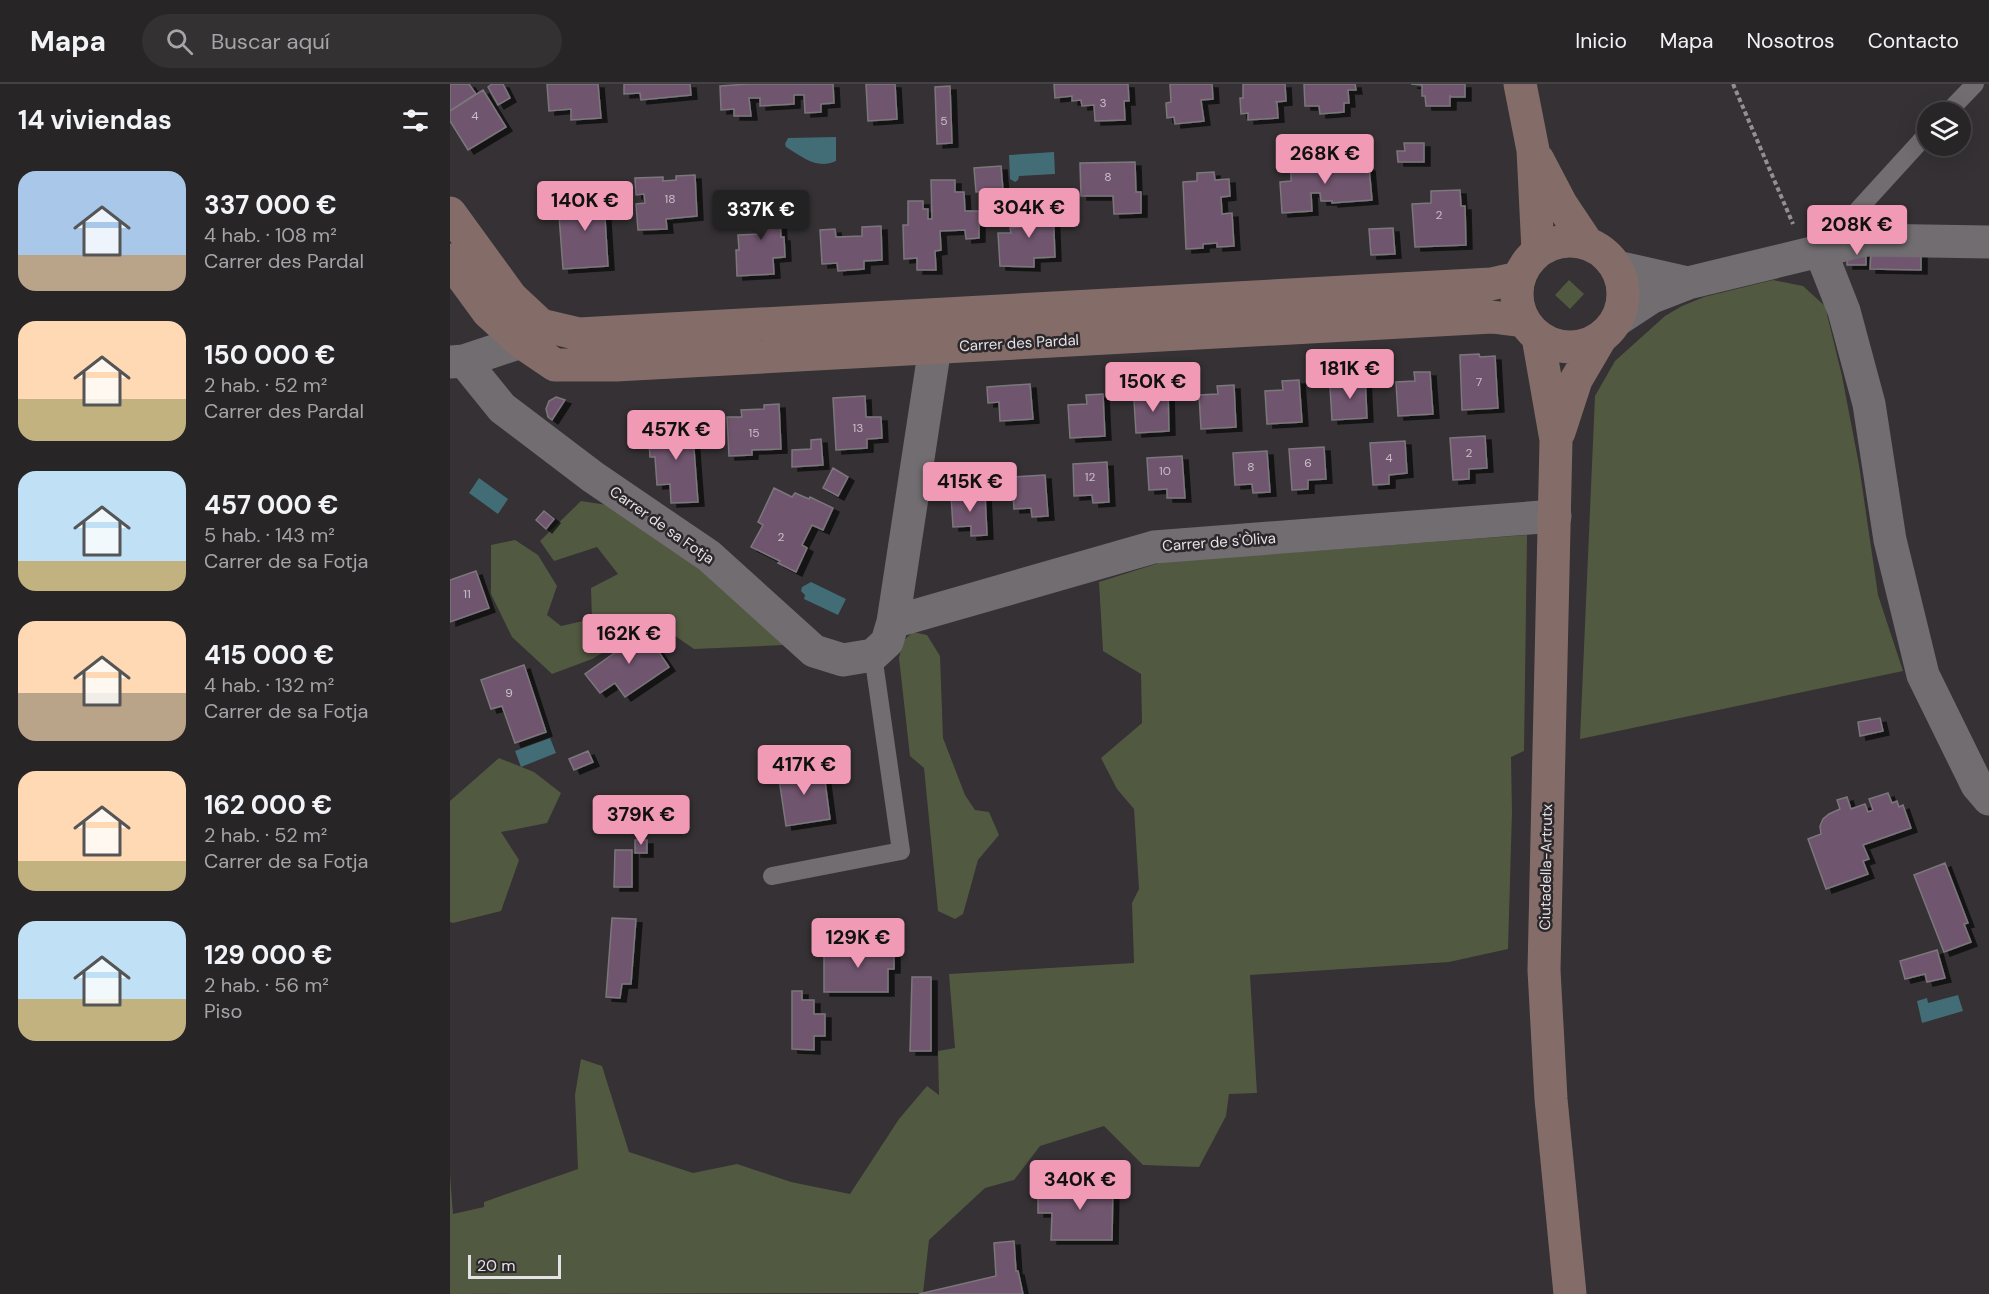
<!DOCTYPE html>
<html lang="es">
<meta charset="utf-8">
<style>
:root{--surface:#282527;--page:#343133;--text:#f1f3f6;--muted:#a5a5a7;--line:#444244;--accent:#f09ab6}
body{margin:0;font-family:"DM Sans",sans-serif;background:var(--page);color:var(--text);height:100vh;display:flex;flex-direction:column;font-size:22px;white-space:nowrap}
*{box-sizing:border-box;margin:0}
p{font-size:20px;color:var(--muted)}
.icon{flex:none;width:33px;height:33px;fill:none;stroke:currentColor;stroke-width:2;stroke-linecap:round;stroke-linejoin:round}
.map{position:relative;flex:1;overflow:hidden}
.sheet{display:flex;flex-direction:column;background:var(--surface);width:450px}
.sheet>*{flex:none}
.tools{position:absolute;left:1467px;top:18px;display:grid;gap:12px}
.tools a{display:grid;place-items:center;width:54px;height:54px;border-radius:50%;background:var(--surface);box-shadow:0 6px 24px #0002,0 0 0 2px var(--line);font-size:30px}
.scale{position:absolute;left:18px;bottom:15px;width:93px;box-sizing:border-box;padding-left:6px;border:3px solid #e5e2e5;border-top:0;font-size:16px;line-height:21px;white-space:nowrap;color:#e5e2e5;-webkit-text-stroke:4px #2b272a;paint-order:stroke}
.price{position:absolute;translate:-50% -51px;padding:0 14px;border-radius:6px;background:var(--accent);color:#111;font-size:20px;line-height:39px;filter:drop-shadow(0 2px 3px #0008)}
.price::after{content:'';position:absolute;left:50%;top:36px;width:18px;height:14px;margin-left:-9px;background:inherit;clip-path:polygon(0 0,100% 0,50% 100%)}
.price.selected{background:#222;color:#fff}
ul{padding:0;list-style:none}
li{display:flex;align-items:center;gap:18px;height:150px;padding:0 18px}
li span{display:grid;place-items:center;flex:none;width:168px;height:120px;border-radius:18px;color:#555}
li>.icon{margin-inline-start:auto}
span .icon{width:72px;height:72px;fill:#fffc;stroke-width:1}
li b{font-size:26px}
h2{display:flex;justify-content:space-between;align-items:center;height:72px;padding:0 18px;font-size:26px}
header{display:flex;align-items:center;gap:36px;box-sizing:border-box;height:84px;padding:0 30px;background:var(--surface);border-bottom:2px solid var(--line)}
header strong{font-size:28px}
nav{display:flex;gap:33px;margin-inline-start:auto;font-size:21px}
.search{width:420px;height:54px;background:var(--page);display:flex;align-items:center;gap:15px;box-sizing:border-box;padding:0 21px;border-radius:33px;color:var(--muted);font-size:22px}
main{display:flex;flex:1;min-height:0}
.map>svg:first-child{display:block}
</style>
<header>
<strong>Mapa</strong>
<div class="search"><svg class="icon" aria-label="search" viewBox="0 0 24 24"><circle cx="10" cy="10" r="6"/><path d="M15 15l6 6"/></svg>Buscar aquí</div>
<nav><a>Inicio</a><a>Mapa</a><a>Nosotros</a><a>Contacto</a></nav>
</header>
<main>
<section class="sheet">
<h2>14 viviendas<svg class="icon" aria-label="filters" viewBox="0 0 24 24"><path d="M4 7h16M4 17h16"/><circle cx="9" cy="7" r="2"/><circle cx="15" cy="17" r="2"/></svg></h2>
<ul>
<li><span style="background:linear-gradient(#a9c7e8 70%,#b9a48a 0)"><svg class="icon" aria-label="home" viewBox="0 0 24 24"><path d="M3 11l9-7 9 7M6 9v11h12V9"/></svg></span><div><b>337 000 €</b><p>4 hab. · 108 m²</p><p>Carrer des Pardal</p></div></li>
<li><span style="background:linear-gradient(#ffd9b3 65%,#c2b280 0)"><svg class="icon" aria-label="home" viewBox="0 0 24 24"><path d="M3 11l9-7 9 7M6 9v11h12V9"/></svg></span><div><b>150 000 €</b><p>2 hab. · 52 m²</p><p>Carrer des Pardal</p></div></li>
<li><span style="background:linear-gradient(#bfe0f5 75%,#c2b280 0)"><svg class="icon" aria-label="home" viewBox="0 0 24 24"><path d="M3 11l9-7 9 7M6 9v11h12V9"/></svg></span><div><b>457 000 €</b><p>5 hab. · 143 m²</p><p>Carrer de sa Fotja</p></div></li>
<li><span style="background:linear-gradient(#ffd9b3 60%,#b9a48a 0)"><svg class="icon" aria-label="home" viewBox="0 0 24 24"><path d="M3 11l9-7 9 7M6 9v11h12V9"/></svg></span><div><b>415 000 €</b><p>4 hab. · 132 m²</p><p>Carrer de sa Fotja</p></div></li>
<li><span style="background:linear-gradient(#ffd9b3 75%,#c2b280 0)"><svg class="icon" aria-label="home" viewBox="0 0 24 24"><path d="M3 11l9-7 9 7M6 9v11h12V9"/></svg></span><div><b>162 000 €</b><p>2 hab. · 52 m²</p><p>Carrer de sa Fotja</p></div></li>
<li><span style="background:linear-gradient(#bfe0f5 65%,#c2b280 0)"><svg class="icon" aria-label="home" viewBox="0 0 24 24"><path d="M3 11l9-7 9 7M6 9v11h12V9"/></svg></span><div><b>129 000 €</b><p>2 hab. · 56 m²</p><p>Piso</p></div></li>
</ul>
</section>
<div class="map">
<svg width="1539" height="1210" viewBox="0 0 1539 1210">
<defs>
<filter id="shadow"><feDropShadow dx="6" dy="4" stdDeviation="0" flood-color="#0009"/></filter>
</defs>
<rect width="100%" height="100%" fill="#353134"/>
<path fill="#525941" d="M1119 196 1134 210 1120 225 1105 211Z
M1323 196 1353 202 1375 222 1392 292 1409 381 1428 511 1453 587 1130 655 1145 312 1165 277 1215 232 1232 222 1254 213Z
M131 417 157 421 241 471 334 561 244 565 205 538 142 575 102 590 62 553 41 510V461L65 456 88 471 107 502 97 531 111 542 142 535 141 504 168 490 147 463 104 477 90 457Z
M1077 451 1074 667 1061 673 1062 728 1058 865 999 878 800 891 807 1009 779 1010 776 1032 749 1083 693 1081 654 1042 590 1062 564 1096 535 1104 479 1156 473 1209 0 1210V1090L3 1130 34 1123V1118L128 1085 125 1011 131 975 152 982 179 1068 243 1089 287 1080 341 1098 400 1110 449 1035 477 1002 489 1011 488 967 505 964 499 890 684 879 682 819 689 805 684 725 667 705 651 674 692 639 691 590 653 567 649 498 712 478Z
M463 548 477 551 490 572 493 654 515 711 525 726 539 728 549 751 528 776 513 830 505 835 488 827 474 684 460 672 449 574 453 557Z
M49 674 84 688 111 709 97 739 51 748 69 776 51 827 3 839 0 838V717Z"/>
<path fill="#426d77" d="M386 53V77C367 86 353 73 336 63L335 60 338 54Z
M604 68 605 90 569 92 568 96 565 98 560 95 559 71Z
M29 394 58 415 48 430 19 409Z
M361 498 396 515 388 531 354 515 355 511 351 507 352 503Z
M100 654 106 669 71 683 65 667Z
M1508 911 1513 927 1472 939 1467 917 1477 914 1478 919Z"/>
<path fill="#6f556e" stroke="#7b777b" stroke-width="1.5" filter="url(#shadow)" d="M0 0H19L26 10 0 27Z
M42 0H53L60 14 48 21 38 3Z
M97 0H148L151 34 121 36V25L99 27Z
M174 0H240L241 11 191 16 190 9 174 10Z
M383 0 384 19 371 20V28L355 29 354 11H344V20L310 22V14H299L301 32H284V25L271 26 270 2 298 0Z
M416 0H445L447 35 418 37Z
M604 0H678L679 17H674L675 36 645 37 644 21 632 22 631 16 622 17V12L605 14Z
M720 0H762L763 15 751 16 754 37 725 40 724 33 717 34 716 19 721 18Z
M793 0H835L836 17 825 18H827L828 34 798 36V29L791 30 790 14H793Z
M854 0H905L906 6H898L899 19H894V28L870 30 869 22H855Z
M1015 0V13H1000V11V22H976L975 12H972V1L961 0Z
M500 2 502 59 487 60 485 3Z
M33 6 56 43 18 66 0 37V27Z
M954 59H974V78H948L947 67H955Z
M904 75V84L919 83 922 116 882 119V117H871L870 109H861L862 127 832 129 830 98 841 97V83L875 81V77Z
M685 78 686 108H691V129L664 130 663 112H631L630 79Z
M551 82 553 106 526 108 524 84Z
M764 88 765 96 779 95 780 112 771 113 772 130 782 129 784 162 767 163V159L753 160V164L736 165 733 98 747 97V89Z
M245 91 247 132 216 135 217 145 188 146 186 120 195 119 194 110 186 111 185 94 213 93V97L226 96V92Z
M481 96H505V108H514L515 127H529V154L516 155 515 146 490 147 491 166 485 167 486 186H467V174L454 175 453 141H458V117H473V125H478V135H482Z
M153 102 158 182 113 185 109 131 129 130 127 105Z
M1010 106 1011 122H1015L1016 161 965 163 962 120 981 119V107Z
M329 115 331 153H334L335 173 323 174 324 190 287 192 286 166H289L288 151 311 150V141L301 142V117Z
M571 123H603L605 173 584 174V183L550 182 548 149H561L560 144 571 143Z
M431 142 432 176 414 177V185L388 187 387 179 372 180 370 146 385 145 386 153 412 152V143Z
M943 144 945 170 921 171 919 145Z
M1397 164H1416V181H1397Z
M1421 168H1471V186L1420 185Z
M1029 270 1030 273 1045 272 1048 324 1012 326 1010 271Z
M964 288H980L983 330 948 332 946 298 965 297Z
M915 292 917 334 882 336 880 303 899 302 898 293Z
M849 296 852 338 817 340 815 307 833 306 832 297Z
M580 300 583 335 550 337 549 318 538 319 537 303Z
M784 301 786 343 751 345 749 311 768 310 767 302Z
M702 306H718L719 347 686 349 684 316H702Z
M653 310 655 352 620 354 618 321 637 320 636 311Z
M415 312 416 333H431L432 354 417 355V364L386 366 383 314Z
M106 313 115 316 102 336 98 333 96 325 99 317Z
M329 320 331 365 302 366V371L279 372 277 333H292L291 326 314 325V321Z
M242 339 248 418 221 419 220 400 207 401 205 373H200L199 358 207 357 205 342Z
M1035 352 1037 384 1019 385V395L1003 396 1000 354Z
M371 355 373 381 342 383V366L361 365V356Z
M955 357 957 389 939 391V400L923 401 920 359Z
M874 363 876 395 858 396V405L842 406 839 365Z
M817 367 820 408 803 409 802 400 785 401 783 369Z
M732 372 735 414H717V405L699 406 697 374Z
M657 378 659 418 643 419 642 411 624 412 623 380Z
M383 384 398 393 388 412 373 404Z
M595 391 598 432 582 433 581 424 564 425 562 393Z
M324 404 342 413 345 409 359 415 360 413 383 424 373 446 362 441 352 461 357 464 346 488 328 479 330 477 301 463 313 441 308 438Z
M535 410 537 451 521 452V442L503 443 501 411Z
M94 427 104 435 96 445 86 436Z
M26 487 39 524 0 538V496Z
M190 540 219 583 175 613 165 599 150 609 135 590 184 555 178 547Z
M74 581 96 648 65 659 52 622 41 625 31 596Z
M1430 634 1433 647 1410 652 1408 638Z
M138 667 143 678 124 686 119 675Z
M373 682 380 735 336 742 328 688Z
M1438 709 1442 719 1447 717 1449 723 1453 721 1461 744 1413 761 1419 775 1413 777 1418 790 1376 805 1358 755 1371 750 1370 742 1373 735 1379 730 1390 725 1387 716 1397 713 1401 725 1415 720 1418 728 1423 726 1419 715Z
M185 756H197V769H185Z
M165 766H182V803H164Z
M1495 779 1518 839 1514 840 1521 858 1494 868 1464 791Z
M162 834 186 835 181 900H172L170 914 156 913Z
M413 861H444V885H438V908H374V866H391V863L413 864Z
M1487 866 1495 894 1477 898 1475 890 1455 895 1450 877Z
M462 893H481V967H460Z
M342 907H352V916H364V930H375V952H364V966L342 965Z
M602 1098H663L662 1156H601L602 1129H588V1113H602Z
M564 1157 566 1187H568L573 1210H469L546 1192 544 1159Z"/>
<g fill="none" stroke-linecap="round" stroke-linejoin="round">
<path stroke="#939093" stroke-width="4" stroke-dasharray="4.5 3" stroke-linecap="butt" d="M1283 0 1343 140"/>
<path stroke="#716d71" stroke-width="18" d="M1498 28 1525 0
M1374 163 1478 49
M322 792 451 767 423 571"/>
<path stroke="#716d71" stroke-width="33" d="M1370 166 1394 227 1419 320 1440 456 1473 591 1527 701 1539 715
M1167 183 1238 199
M1167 236 1202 213 1238 199 1415 156 1539 158
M14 277 52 324 143 393 259 472 364 567 393 576 423 571 437 558 443 538 485 263 484 236
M0 278 14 277 71 258 91 241
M443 538 704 463 1105 432"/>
<path stroke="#846d69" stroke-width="33" d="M1070 0 1083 66 1088 167
M1088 76 1111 120 1137 159
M0 129 61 213 91 241 129 250 986 203 1041 200 1068 194
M1067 210a53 53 0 1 1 106 0a53 53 0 1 1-106 0Z
M0 176 38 228 71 258 105 281H166L1042 233 1074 237
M1088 253 1106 356 1094 886 1101 1015 1120 1210
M1109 348 1126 296 1150 255"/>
</g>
<g text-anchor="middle" stroke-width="5" stroke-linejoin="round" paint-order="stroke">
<g font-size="12" fill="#c8bfc7">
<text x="653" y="23">3</text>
<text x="25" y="36">4</text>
<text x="494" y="41">5</text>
<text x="658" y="97">8</text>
<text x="220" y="119">18</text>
<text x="989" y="135">2</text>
<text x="1029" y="302">7</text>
<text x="408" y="348">13</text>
<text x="304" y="353">15</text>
<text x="1019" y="373">2</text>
<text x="939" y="378">4</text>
<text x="858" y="383">6</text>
<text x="801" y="387">8</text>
<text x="715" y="391">10</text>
<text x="640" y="397">12</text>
<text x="331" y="457">2</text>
<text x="17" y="514">11</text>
<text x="59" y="613">9</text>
</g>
<g font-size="15" fill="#e5e2e5" stroke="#2b272a">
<text transform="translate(569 259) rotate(-3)" y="5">Carrer des Pardal</text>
<text transform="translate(212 441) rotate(35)" y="5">Carrer de sa Fotja</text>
<text transform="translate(769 458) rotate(-4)" y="5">Carrer de s'Òliva</text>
<text transform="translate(1096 783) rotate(-89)" y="5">Ciutadella-Artrutx</text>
</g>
</g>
</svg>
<div class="tools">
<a><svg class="icon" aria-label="layers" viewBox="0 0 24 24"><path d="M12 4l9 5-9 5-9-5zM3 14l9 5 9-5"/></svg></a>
</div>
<div class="scale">20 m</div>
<b class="price" style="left:875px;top:101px">268K €</b>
<b class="price" style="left:135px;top:148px">140K €</b>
<b class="price" style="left:579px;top:155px">304K €</b>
<b class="price selected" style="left:311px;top:157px">337K €</b>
<b class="price" style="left:1407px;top:172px">208K €</b>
<b class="price" style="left:900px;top:316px">181K €</b>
<b class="price" style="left:703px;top:329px">150K €</b>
<b class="price" style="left:226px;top:377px">457K €</b>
<b class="price" style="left:520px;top:429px">415K €</b>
<b class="price" style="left:179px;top:581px">162K €</b>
<b class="price" style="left:354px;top:712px">417K €</b>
<b class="price" style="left:191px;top:762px">379K €</b>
<b class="price" style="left:408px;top:885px">129K €</b>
<b class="price" style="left:630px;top:1127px">340K €</b>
</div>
</main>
